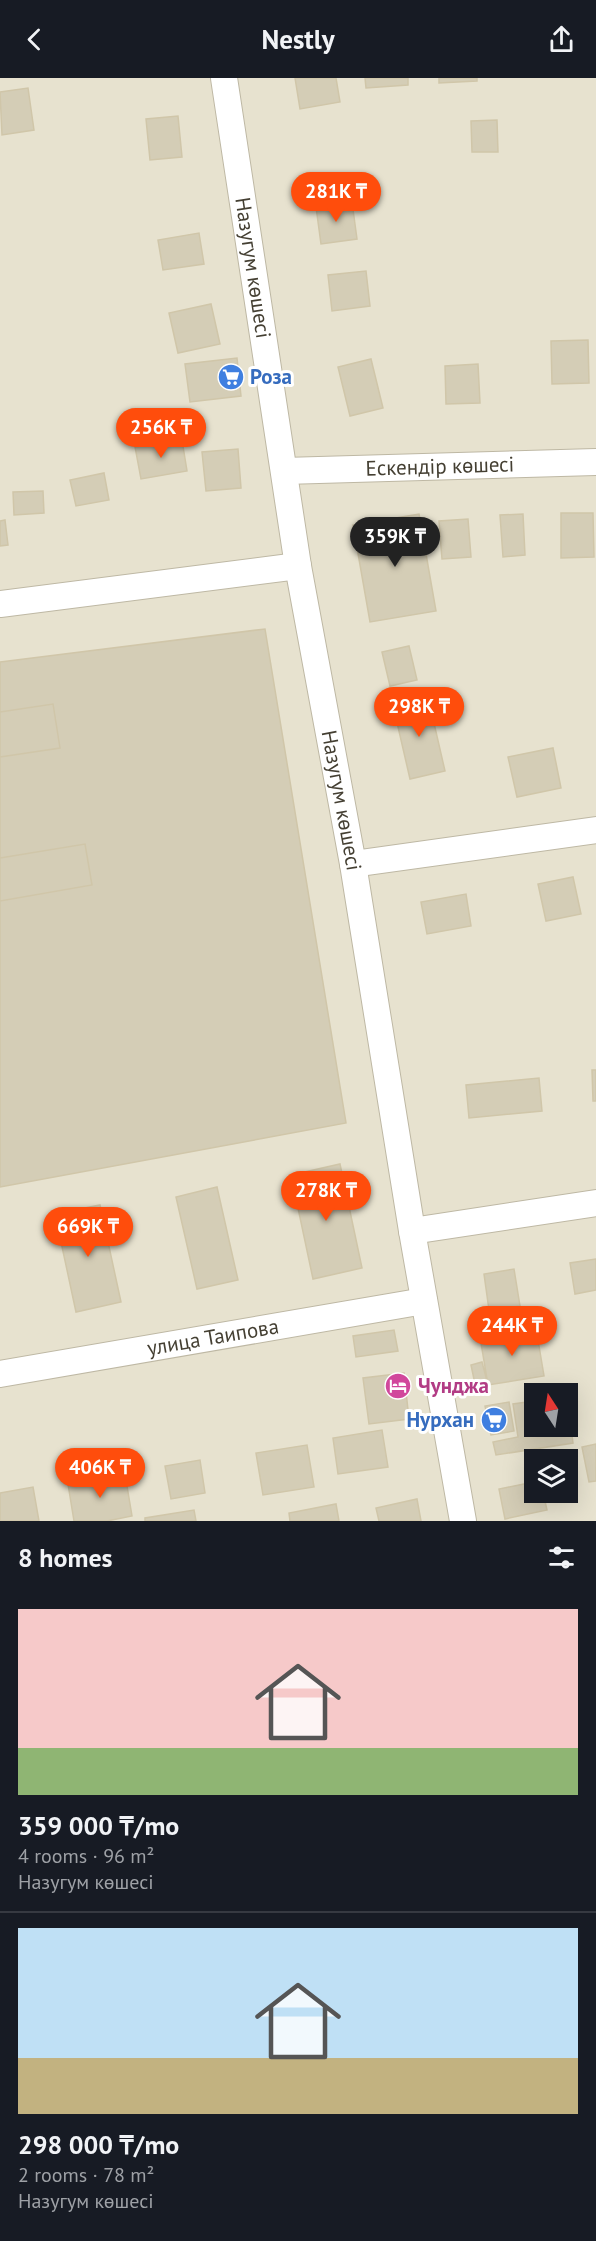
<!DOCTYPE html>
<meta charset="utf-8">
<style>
:root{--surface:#171b24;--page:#20242c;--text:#f1f3f6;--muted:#9ea1a6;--line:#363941;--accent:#ff4d0c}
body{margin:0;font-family:"PT Sans",sans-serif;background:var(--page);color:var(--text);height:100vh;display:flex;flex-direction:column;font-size:22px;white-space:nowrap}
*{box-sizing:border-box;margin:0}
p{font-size:20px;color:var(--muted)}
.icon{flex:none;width:33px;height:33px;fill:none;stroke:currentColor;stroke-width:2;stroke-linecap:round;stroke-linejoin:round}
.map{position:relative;height:1443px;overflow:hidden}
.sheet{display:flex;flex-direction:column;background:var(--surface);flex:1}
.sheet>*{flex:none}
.needle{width:39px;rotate:348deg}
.buttons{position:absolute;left:524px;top:1305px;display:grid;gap:12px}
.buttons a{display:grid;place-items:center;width:54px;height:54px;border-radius:0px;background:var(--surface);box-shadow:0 6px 24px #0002;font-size:30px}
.price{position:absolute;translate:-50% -51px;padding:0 14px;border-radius:21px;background:var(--accent);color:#fff;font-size:20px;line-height:39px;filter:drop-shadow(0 2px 3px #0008)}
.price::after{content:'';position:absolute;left:50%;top:36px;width:18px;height:14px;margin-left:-9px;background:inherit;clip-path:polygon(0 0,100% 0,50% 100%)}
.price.active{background:#222;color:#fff}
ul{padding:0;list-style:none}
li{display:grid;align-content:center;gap:12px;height:318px;padding:0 18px}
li+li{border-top:2px solid var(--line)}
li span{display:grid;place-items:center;height:186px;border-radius:0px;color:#555}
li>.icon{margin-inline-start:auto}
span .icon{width:108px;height:108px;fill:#fffc;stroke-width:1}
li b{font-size:26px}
h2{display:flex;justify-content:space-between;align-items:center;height:72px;padding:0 18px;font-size:26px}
header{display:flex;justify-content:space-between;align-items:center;height:78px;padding:0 18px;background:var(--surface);font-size:27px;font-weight:600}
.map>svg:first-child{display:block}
</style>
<header><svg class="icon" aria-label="back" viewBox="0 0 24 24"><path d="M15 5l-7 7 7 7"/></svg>Nestly<svg class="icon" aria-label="share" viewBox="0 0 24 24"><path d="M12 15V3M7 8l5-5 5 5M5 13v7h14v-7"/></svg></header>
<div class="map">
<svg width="596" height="1443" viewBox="0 0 596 1443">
<rect width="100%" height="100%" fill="#f3efe2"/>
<path fill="#e7e2cf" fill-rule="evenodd" d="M0 0H596V1443H0ZM534 1316H567V1348H534ZM534 1382H567V1414H534Z"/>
<path fill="#d4cdb6" stroke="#d0c6a9" stroke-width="1.5" d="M295 0H336L340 24 300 31Z
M365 0H408V7L366 10Z
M439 0H477V3L439 5Z
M28 10 34 52 2 57 0 14Z
M178 38 182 79 150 82 146 41Z
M497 42 498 74H472L471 43Z
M352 124 357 161 321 166 316 129Z
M199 155 204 186 163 192 158 162Z
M366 193 370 228 332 233 328 197Z
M211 226 220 266 178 275 169 235Z
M588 262 589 305 552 306 551 263Z
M237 280 241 318 190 324 185 286Z
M371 281 383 330 350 338 338 289Z
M478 286 480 325 446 326 445 288Z
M182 362 187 393 141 401 135 369Z
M238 371 241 410 206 413 202 374Z
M104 395 109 422 76 428 70 402Z
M43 413 44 435 14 437 13 414Z
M561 435H593L594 479 561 480Z
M419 436 436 533 370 544 353 447Z
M523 436 525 477 503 479 500 437Z
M468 441 471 479 442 481 439 443Z
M5 442 8 467 0 468V443Z
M265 551 346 1045 0 1109V584Z
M409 568 417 602 390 608 382 574Z
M428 619 445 693 410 701 393 627Z
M53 626 60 670 0 679V634Z
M553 670 561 710 517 719 508 679Z
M85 766 92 807 0 823V780Z
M573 799 581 836 546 843 538 806Z
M466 816 471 848 427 856 421 824Z
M592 992H596V1023H593Z
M539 1000 542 1033 469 1040 466 1007Z
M340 1086 362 1190 313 1201 291 1097Z
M217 1109 238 1202 197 1211 176 1119Z
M100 1127 121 1224 76 1234 55 1136Z
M596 1181V1212L575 1216 570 1185Z
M514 1191 520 1228 489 1232 484 1196Z
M536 1250 544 1298 488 1307 480 1259Z
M394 1252 398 1273 356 1279 353 1258Z
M482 1284 487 1303 475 1306 471 1287Z
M404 1295 409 1341 369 1346 363 1300Z
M567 1319 573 1365 496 1377 493 1364 518 1359 513 1326 534 1323V1348H567Z
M509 1324 514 1353 491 1357 485 1328Z
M382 1352 388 1389 338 1396 333 1360Z
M596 1366V1403L589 1404 582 1369Z
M307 1367 314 1409 263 1417 256 1375Z
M200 1382 205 1415 171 1421 165 1388Z
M125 1396 132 1438 107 1443H74L68 1406Z
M534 1404V1414H543L547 1432 505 1441 499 1411Z
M33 1409 39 1443H0V1415Z
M417 1421 421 1443H379L376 1430Z
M336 1426 339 1443H290L289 1435Z
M194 1432 196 1443H145V1440Z"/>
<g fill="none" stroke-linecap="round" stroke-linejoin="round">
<defs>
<g id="minor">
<path id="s1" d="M224 0 298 488 353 786 412 1153 463 1443"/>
<path id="s2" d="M284 393 596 384"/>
<path d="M0 526 298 488"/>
<path d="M353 786 596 752"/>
<path d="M412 1153 596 1125"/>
<path id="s3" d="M0 1296 424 1223"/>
</g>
</defs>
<use href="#minor" stroke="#beb8a4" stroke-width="28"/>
<use href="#minor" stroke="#fff" stroke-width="26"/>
</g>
<defs>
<symbol id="supermarket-disc" viewBox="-11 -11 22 22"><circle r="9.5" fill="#3f7fe0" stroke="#fff"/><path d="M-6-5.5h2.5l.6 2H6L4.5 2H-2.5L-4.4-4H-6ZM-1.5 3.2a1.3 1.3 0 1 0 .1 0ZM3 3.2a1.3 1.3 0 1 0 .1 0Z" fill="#fff"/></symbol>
<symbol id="hotel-disc" viewBox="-11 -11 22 22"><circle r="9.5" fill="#d1479c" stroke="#fff"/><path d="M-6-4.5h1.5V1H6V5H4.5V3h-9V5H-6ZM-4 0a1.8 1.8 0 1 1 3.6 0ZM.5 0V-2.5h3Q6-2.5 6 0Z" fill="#fff"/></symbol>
</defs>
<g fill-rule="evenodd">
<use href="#supermarket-disc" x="216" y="284" width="30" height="30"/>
<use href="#hotel-disc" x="383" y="1293" width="30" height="30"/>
<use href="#supermarket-disc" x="479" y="1327" width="30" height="30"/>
</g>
<g text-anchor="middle" stroke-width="6" stroke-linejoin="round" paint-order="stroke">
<g font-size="21" fill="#443f32" stroke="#fff">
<text dy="7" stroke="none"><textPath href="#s1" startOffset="192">Назугум көшесі</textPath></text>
<text dy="7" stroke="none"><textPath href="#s2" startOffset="156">Ескендір көшесі</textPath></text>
<text dy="7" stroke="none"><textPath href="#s1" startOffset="732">Назугум көшесі</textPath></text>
<text dy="7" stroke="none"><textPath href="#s3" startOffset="216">улица Таипова</textPath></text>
</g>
<g font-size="21" font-weight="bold" fill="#366cbe" stroke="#fff" text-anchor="start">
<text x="250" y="306">Роза</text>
<text x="474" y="1349" text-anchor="end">Нурхан</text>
</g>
<g font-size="21" font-weight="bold" fill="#b23c85" stroke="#fff" text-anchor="start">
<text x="418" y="1315">Чунджа</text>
</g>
</g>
</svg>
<div class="buttons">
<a><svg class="needle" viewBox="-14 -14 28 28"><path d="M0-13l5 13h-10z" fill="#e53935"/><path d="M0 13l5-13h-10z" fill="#9ea1a6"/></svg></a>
<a><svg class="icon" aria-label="layers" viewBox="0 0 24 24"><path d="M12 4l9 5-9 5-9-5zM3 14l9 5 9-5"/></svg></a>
</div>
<b class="price" style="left:336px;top:145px">281K ₸</b>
<b class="price" style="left:161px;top:381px">256K ₸</b>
<b class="price active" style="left:395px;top:490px">359K ₸</b>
<b class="price" style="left:419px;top:660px">298K ₸</b>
<b class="price" style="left:326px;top:1144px">278K ₸</b>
<b class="price" style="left:88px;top:1180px">669K ₸</b>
<b class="price" style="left:512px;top:1279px">244K ₸</b>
<b class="price" style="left:100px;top:1421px">406K ₸</b>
</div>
<section class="sheet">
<h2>8 homes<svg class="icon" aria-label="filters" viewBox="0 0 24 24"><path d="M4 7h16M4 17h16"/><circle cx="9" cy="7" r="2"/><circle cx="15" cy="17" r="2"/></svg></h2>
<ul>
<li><span style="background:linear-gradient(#f6c9c9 75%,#8fb573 0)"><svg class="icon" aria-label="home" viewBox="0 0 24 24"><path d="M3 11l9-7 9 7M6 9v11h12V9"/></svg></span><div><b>359 000 ₸/mo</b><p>4 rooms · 96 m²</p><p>Назугум көшесі</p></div></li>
<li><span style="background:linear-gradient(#bfe0f5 70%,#c2b280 0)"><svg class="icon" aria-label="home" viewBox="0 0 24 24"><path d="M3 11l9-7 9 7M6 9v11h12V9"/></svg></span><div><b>298 000 ₸/mo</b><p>2 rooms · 78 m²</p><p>Назугум көшесі</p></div></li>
</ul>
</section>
